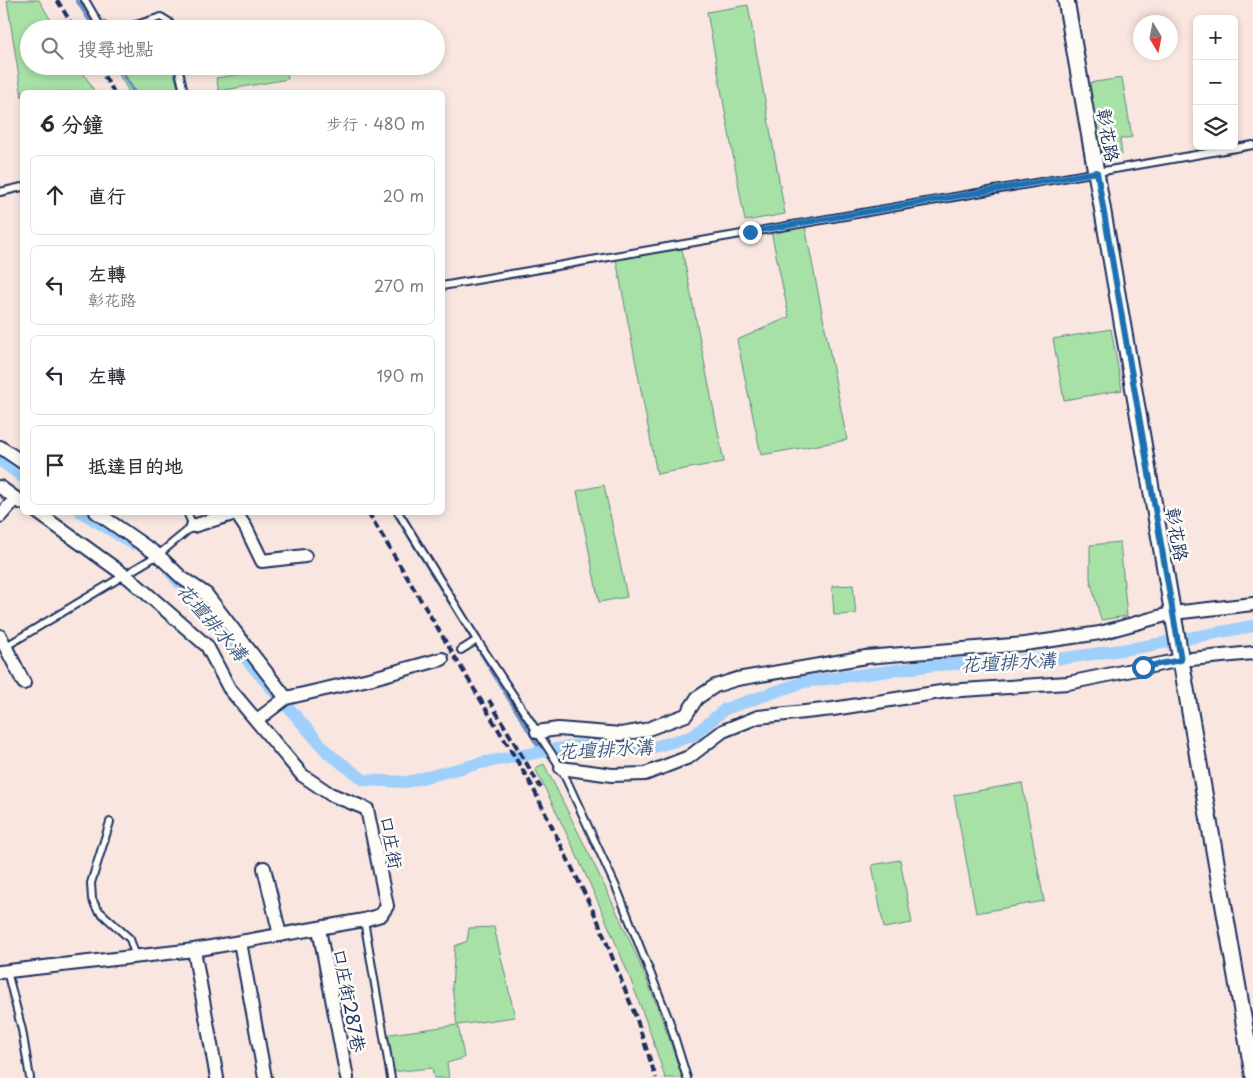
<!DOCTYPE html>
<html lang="zh-TW">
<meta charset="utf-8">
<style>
:root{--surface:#fff;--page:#f2f2f3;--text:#2b2b33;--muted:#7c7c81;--line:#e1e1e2}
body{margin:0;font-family:"Playpen Sans","LXGW WenKai TC",sans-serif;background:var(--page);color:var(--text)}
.controls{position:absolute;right:15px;top:15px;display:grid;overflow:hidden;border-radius:8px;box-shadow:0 2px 8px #0003}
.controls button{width:45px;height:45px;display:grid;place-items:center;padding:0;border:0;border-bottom:1px solid var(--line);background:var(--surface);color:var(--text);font:25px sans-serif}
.compass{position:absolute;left:1133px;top:15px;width:45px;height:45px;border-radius:50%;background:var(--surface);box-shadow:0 2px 8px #0003;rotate:170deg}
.stop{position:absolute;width:15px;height:15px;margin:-11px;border:4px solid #1f6fb2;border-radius:50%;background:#fff}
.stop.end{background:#1f6fb2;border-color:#fff;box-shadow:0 1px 5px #0008}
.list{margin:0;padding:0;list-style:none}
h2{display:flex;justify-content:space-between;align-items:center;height:65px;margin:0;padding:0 20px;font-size:21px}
h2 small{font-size:16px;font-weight:400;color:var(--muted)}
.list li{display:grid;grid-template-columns:32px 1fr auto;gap:15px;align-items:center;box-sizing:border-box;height:80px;margin:0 10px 10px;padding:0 10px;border:1px solid var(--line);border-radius:8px}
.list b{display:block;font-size:19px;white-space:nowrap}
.list p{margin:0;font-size:16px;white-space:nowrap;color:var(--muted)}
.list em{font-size:16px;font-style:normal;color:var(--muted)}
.icon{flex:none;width:28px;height:28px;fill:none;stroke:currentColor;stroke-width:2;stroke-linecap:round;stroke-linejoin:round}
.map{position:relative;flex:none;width:1253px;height:1078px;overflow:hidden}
.search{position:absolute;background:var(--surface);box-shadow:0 2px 8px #0003;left:20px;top:20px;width:425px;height:55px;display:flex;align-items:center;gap:12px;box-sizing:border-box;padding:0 18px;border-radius:28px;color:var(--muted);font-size:19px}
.panel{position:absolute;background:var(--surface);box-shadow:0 2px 8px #0003;left:20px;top:90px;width:425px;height:425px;border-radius:8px}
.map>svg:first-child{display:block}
</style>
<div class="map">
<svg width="1253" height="1078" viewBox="0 0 1253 1078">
<rect width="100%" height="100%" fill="#f9e6e1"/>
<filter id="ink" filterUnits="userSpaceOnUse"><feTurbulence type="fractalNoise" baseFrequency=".02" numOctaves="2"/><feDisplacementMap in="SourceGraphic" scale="10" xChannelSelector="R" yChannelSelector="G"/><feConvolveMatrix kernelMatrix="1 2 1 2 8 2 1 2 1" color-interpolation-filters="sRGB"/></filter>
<g filter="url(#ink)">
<!-- green -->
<path fill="#a7e1a5" stroke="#618882" d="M7,0H39L56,29H29V66H79L95,92H22V97Z
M748,5L785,214L745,221L707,12Z
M147,22L156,23L162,29H120Z
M114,66H172L179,92H129Z
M285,67L288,79L219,91L216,78Z
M1122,78L1132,137L1120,139L1122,155L1099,160L1082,84Z
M805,226L847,440L761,455L737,340L789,317L771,231Z
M682,249L724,462L657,474L616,259Z
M1111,329L1122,390L1064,400L1053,339Z
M604,485L627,597L599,602L577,491Z
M1120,542L1127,616L1101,620L1090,579V545Z
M853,585L856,614L834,615L832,586Z
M544,764C595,866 649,969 682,1078H665C632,970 584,869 535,768Z
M1022,783L1044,901L976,913L954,795Z
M900,860L912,923L884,928L872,865Z
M494,927L515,1017L458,1025L464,1058L447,1063L449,1078H434L432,1068L390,1072L383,1035L457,1025L452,987L455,946L467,941L469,928Z"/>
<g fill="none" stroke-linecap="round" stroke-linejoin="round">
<!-- stream -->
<path stroke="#6a90bc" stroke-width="4" d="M77,0L95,29
M118,66L134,92
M394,512L542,752"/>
<!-- canal -->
<path stroke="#9ed0fb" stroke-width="12" d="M0,460L22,477
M81,512L133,544
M170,572L328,753L364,780L407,782L481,763L573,746L604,745L647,749L693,736L725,709L804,682L936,665L1066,658L1141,647L1253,626"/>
<!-- service casing -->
<g stroke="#1b2f5e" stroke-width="10">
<path id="service" d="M85,0L99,24L109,29
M123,29L161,17L169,22L171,29
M178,66L184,92
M0,192L22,187
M442,286L1253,145
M398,512L477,640L561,768L617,889L669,1020L687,1078
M3,648L158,555L193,526L187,512
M461,650L477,640
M110,822L91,883L92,899L97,909L130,939L136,957
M364,920L391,1078
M7,971L22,1030L30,1078"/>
</g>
<!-- minor casing -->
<g stroke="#1b2f5e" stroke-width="16">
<path id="minor" d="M0,447L22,462
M0,487L22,503
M96,512L158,555L182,578L206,594L286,698
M0,516L16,498
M193,526L236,513L246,528L262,561L305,556
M0,636L24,683
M257,720L286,698L373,678L442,659
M537,732L558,729L621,734L645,730L686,715L697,698L715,686L737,679L866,657L1025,644L1100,633L1173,613L1253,604
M561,768L612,775L645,774L689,757L723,731L758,717L833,709L947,691L1068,683L1181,660L1253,653
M264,868L280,935
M319,929L347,1078
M240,942L265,1078
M194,950L217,1078
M0,972L194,950L364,920L381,915L387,906L367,809L330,794L302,775L229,688L207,646L130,579L37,512"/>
</g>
<!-- tertiary casing -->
<g stroke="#1b2f5e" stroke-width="19">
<path id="tertiary" d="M1066,0L1253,1074"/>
</g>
<!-- service -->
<use href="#service" stroke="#fdfcf7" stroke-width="6"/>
<!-- minor -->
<use href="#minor" stroke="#fdfcf7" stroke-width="12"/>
<!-- tertiary -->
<use href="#tertiary" stroke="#fdfcf7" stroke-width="15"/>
<!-- rail -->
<path stroke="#1b2f5e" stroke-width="4" stroke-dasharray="8 4" stroke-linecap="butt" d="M57,0L75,29
M98,66L114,92
M368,512L531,784L598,921L637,1020L656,1078
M489,700L541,788"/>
</g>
</g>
<g fill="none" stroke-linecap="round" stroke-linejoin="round" filter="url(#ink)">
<!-- route -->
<path stroke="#1f6fb2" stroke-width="6" d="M750,232L1097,172L1181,660L1143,667"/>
</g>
<g text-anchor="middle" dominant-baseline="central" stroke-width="5" stroke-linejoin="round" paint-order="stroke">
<!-- street labels -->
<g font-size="18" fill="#1b2f5e" stroke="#fdfcf7">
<text transform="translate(1109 135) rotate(80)">彰花路</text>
<text transform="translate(1178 534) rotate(80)">彰花路</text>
<text transform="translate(392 842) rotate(79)">口庄街</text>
<text transform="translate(350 1000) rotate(79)">口庄街287巷</text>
</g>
<!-- water labels -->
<g font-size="19" font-style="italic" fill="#3c5785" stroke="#fdfcf7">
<text transform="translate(213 621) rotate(49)">花壇排水溝</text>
<text transform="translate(1008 661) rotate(-3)">花壇排水溝</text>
<text transform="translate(605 748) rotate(-3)">花壇排水溝</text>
</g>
</g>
</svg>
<div class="controls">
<button>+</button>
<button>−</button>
<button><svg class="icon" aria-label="layers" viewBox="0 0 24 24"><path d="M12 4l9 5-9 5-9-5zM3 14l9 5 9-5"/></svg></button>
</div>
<svg class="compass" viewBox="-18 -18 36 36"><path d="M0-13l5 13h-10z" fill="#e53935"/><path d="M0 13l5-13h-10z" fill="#7c7c81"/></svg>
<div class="stop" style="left:1143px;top:667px"></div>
<div class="stop end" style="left:750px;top:232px"></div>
<div class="search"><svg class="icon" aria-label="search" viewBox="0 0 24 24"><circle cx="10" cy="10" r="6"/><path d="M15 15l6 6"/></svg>搜尋地點</div>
<section class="panel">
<h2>6 分鐘<small>步行 · 480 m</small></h2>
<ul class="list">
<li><svg class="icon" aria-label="ahead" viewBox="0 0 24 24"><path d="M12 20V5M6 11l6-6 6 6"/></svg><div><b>直行</b></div><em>20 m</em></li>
<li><svg class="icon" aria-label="left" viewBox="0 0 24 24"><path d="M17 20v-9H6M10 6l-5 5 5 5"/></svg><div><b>左轉</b><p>彰花路</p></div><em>270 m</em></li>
<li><svg class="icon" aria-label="left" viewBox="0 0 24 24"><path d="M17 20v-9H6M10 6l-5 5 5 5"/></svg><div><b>左轉</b></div><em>190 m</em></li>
<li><svg class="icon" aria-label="arrive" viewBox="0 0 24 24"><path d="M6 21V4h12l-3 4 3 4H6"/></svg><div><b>抵達目的地</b></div></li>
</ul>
</section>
</div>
